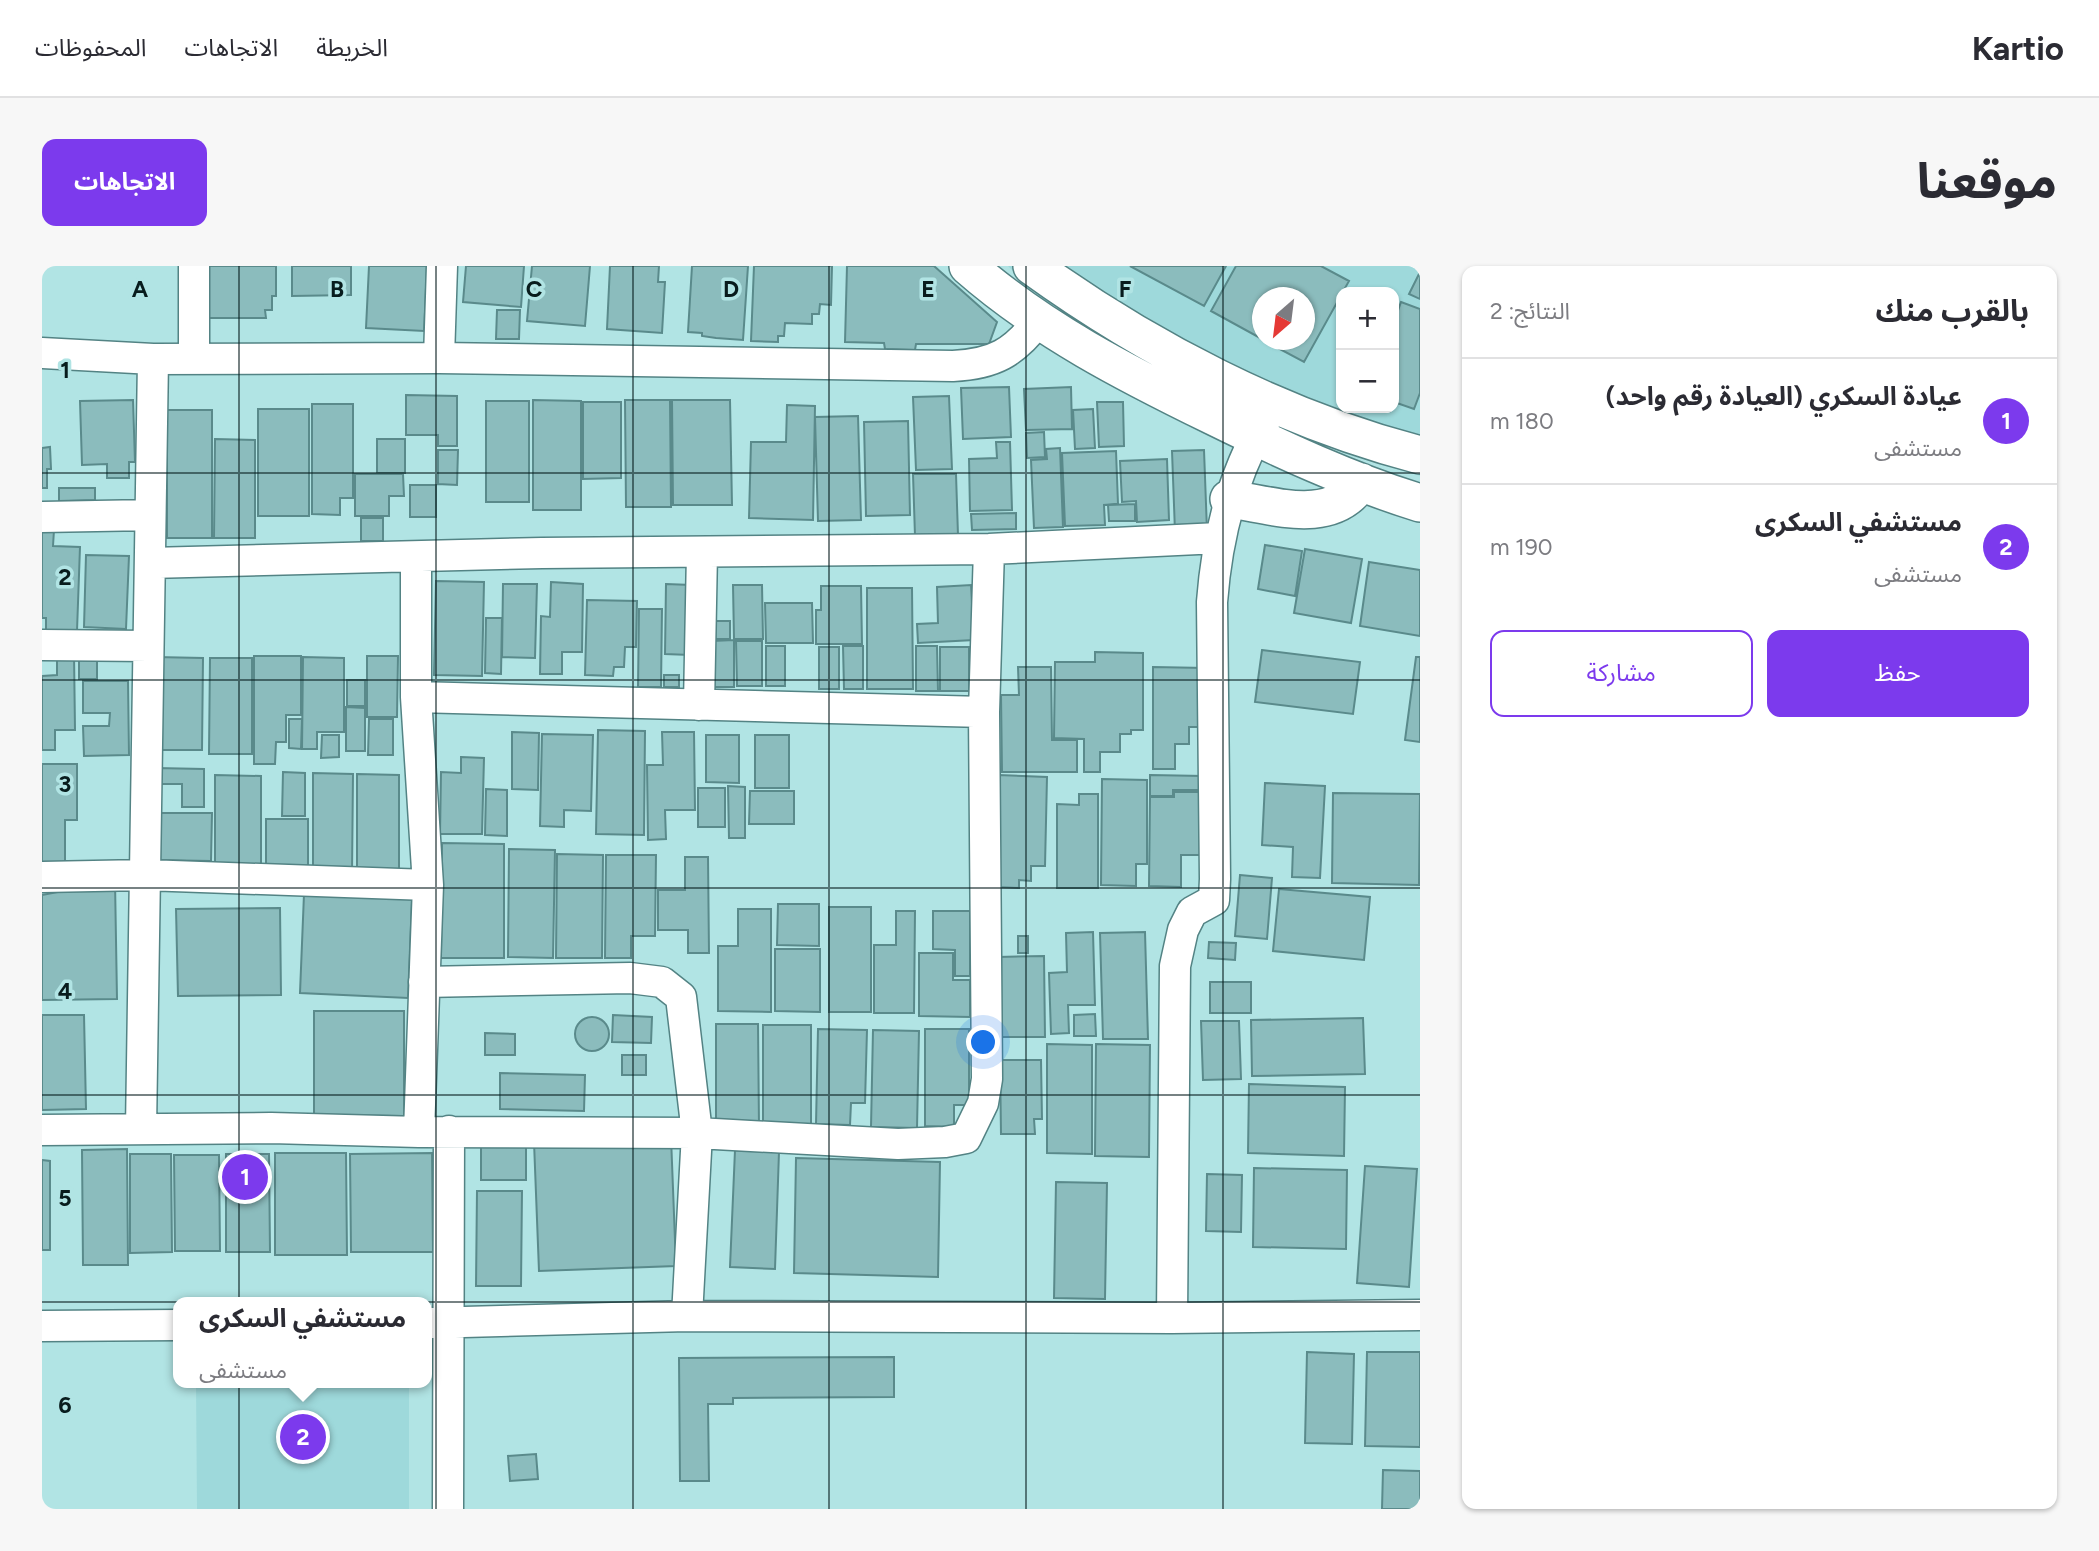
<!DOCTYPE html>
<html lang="ar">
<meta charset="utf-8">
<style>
:root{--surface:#fff;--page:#f7f7f7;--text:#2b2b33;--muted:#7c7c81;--line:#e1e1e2;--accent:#7c3aed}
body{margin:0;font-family:Figtree,"Noto Sans Arabic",sans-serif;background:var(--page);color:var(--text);direction:rtl}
.controls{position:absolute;right:21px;top:21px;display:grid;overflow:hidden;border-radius:14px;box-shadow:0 2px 5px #0004}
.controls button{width:63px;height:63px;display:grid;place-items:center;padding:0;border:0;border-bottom:2px solid var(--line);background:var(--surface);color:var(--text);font:35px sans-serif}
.compass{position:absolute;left:1210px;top:21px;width:63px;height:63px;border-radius:50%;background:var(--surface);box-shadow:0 2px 5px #0004;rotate:208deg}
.you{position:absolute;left:942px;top:777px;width:24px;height:24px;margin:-18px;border:5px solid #fff;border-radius:50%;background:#1a73e8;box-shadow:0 0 0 10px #1a73e833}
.badge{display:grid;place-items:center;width:46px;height:46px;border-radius:50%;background:var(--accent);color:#fff;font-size:23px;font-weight:700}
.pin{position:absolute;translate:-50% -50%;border:4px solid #fff;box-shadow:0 2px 7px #0006}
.popup{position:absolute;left:131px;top:1031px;width:259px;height:91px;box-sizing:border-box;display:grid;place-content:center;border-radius:14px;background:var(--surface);filter:drop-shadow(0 2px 5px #0005);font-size:23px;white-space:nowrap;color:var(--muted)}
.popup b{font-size:26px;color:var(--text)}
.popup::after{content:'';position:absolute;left:50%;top:100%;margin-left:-14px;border:14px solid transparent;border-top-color:var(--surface)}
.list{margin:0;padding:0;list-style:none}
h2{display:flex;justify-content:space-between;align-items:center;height:91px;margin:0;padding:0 28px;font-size:30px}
h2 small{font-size:23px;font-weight:400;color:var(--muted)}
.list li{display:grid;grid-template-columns:46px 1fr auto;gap:21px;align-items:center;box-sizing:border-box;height:126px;padding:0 28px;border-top:2px solid var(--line)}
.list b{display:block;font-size:26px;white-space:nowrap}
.list p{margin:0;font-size:23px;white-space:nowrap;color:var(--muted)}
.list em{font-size:23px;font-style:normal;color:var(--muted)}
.actions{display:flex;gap:14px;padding:21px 28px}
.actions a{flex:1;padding:16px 0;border:2px solid var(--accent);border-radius:14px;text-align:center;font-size:24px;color:var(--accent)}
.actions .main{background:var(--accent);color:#fff}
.map{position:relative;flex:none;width:1378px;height:1243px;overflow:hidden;direction:ltr;border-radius:14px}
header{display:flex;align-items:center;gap:42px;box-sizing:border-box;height:98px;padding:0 35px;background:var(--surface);border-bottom:2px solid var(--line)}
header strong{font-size:33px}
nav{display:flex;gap:38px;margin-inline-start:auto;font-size:24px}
.intro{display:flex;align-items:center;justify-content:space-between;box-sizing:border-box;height:168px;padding:0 42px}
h1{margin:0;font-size:49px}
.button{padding:18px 32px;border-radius:14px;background:var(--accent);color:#fff;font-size:24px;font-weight:700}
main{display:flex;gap:42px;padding:0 42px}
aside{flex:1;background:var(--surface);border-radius:14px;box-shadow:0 2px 5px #0004}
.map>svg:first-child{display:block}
</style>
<header>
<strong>Kartio</strong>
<nav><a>الخريطة</a><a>الاتجاهات</a><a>المحفوظات</a></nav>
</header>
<div class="intro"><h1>موقعنا</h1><a class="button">الاتجاهات</a></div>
<main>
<aside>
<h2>بالقرب منك<small>النتائج: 2</small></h2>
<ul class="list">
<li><span class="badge">1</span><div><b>عيادة السكري (العيادة رقم واحد)</b><p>مستشفى</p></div><em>180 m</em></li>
<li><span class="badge">2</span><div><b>مستشفي السكرى</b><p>مستشفى</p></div><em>190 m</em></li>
</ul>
<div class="actions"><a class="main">حفظ</a><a>مشاركة</a></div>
</aside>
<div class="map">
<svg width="1378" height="1243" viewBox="0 0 1378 1243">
<rect width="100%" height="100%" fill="#b1e4e4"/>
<!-- built -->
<path fill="#9ed9db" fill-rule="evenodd" d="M966,0H1378V210L1221,156L1000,33ZM1299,26H1352V142H1299ZM1220,32H1262V74H1220Z
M154,1117H367V1243H155Z"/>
<!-- building -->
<path fill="#8bbcbd" stroke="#5a8a8b" stroke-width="2" d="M165,0H234V30H230V44H223L224,52H166Z
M250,0H309V29L250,30Z
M327,0H385L382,65L324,62Z
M424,0H482L479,41L421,36Z
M490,0H548L543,60L485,55Z
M568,0H617L616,16H623L620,67L565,63Z
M650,0H706L701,74L674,72L660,70V67L646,66Z
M712,0H790L789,39L778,38L777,48H770V58L743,57L742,70H736V76L709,75Z
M805,0H892L955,56L947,78H874L873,84L843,83L842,77L803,76Z
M1088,0H1184L1162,40Z
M1194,0H1279L1307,15L1262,96L1221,74H1262V32H1220V73L1169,45Z
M1378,6V33L1367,28Z
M1359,36L1378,43V127L1372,143L1352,136V56Z
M455,44H478L477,73H454Z
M967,121L969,171L921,173L919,122Z
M1029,121L1030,163L984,164L982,123Z
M364,129L415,130V180H396V169H364Z
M907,130L910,203L874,204L871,131Z
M91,134L93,196H87V212H65V198L40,199L38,135Z
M491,134L539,135V244H491Z
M583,134H628L629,241H584Z
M630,134H688L690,239H631Z
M444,135H487V236H444Z
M541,136H579V212L541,213Z
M1055,136H1081L1082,180L1057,181Z
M270,138H311V232H298V249L270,248Z
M745,139L773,140L771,254L707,252L709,176H744Z
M216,143H267V250H216Z
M1051,143L1053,182L1033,183L1031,144Z
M125,144H170V272H125Z
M816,150L819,254L776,255L773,151Z
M866,155L868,249L824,250L822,156Z
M1002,166L1003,191L985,192L984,167Z
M173,173L213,174V272H172Z
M335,173H363V207H335Z
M954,176H968L970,244L928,245L927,193L955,192Z
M8,181L9,203H5V222H0V182Z
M1018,182L1021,261L992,262L989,194L1005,193L1004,183Z
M396,184H416L415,219L396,218Z
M1162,184L1165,265L1133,266L1130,185Z
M1074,185L1076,238L1062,239L1063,259L1023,260L1020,187Z
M1125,193L1127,254L1095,256L1094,235L1080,236L1078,195Z
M313,208H361L362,230H347V250H313Z
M871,208H914L916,269L873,270Z
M368,219H394V251H368Z
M17,222H53V234L17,235Z
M1093,238V255H1067L1066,239Z
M974,247V263L930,264L929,248Z
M319,252H341V275H319Z
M0,264H12L11,280L38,281L35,365L4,364V352H0Z
M1223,279L1260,285L1253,330L1216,323Z
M1263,283L1320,293L1309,357L1252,347Z
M44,289L87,290L84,363L42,361Z
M1327,296L1378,304V370L1318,360Z
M394,315L442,316L440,410L392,409Z
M509,316L541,318L540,386H520V408H498L499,350L508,351Z
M461,318H495L493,392L460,391Z
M624,318L649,319L648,389L623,388Z
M691,319H720L721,373H692Z
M929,319L932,374L876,377L875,358L896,357L895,321Z
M779,320H819L820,378H774V344H779Z
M825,322H870L871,423H825Z
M545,334L595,335L594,381H583L582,401H572L571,410L543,409Z
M723,337H770L771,377H724Z
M597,343H620L619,421H596Z
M444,352H460L459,408L443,407Z
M671,355H688V373H671Z
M692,374V421H670V375Z
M694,375H720V420H695Z
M724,380H743V420H724Z
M801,380H821V423H802Z
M874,380H895L896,425H874Z
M777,381H797V423H777Z
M898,381H927V425H898Z
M1220,384L1318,396L1311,448L1213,436Z
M1053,386L1101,387V464H1089V468H1078V486H1058V506H1042V473L1012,472L1013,396H1053Z
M32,387L33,464H13V484H0V410L15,409V388Z
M212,390H259V449H244V476H234L233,498H212Z
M325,390H356L355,451H325Z
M113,391L161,392L160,484H113Z
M261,391L302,392V466H275V483H260Z
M1374,391H1378V476L1363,474Z
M37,392H55V413H37Z
M168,392H210V488H167Z
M976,401H1009L1010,474H1035V506H960L959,429H977Z
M1111,401L1164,402L1163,461H1147V478H1133V503H1111Z
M622,409H637V421H622Z
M305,414H323V440H305Z
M41,415H86L87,489L42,490L41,460H67L68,447H41Z
M304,441L323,442V485H304Z
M247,453H260L259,483L247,482Z
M327,453H351V489H326Z
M556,464L603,465L602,569L554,568Z
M470,466L497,467L496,524L470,523Z
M620,466H652L653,544H623L624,573L606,574L605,499H621Z
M500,468L551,469L549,545L522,544V561L498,560Z
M280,469H297V491L279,492Z
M664,469H697V517L664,516Z
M713,469H747V522H713Z
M419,491L442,492L440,568H398L399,506L419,507Z
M0,498H35V554H23V598H0Z
M114,502L162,503V541H140V518H114Z
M241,506L263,507V550H240Z
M271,507L311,508L310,608H271Z
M315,508L357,509V609H315Z
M173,509L219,510V607H173Z
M956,509L1005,511L1003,600H989V615L977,614V622L953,621Z
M1108,509L1161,510L1160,524H1131V530H1108Z
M1060,513L1105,514V598H1094V620L1059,619Z
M1223,517L1283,520L1278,612L1250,611L1251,581L1220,579Z
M686,520L703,521V572H687Z
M656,522H683V561H656Z
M444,523L465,524V570L443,569Z
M708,525H752V558H707Z
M1132,526H1159V589H1139V621L1107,620L1108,531H1132Z
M1291,527L1378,528L1377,619L1290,617Z
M1037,528H1056V622H1015V538L1037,539Z
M112,547H170L169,595L113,594Z
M224,553H266V604H224Z
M400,577L462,578V692H399Z
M467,583L513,584L511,692L466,691Z
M515,588L561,589L560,692H514Z
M564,589H614L613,670H589V692H563Z
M643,591H666L667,687H646V664H616V624H643Z
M1198,609L1230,612L1225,673L1193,670Z
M73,615L75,733L0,734V629Z
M1237,623L1328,631L1322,694L1231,685Z
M262,628L370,633L366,732L258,727Z
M736,638H777V680L735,679Z
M787,641H829V746H787Z
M238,642L239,729L136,730L134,643Z
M696,643H729V746L676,745V680H696Z
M854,645H873L872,747H832V679H854Z
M891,645H928V710H913V684L891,683Z
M1051,666L1053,739H1026L1027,767L1009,768L1007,707L1025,706L1024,667Z
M1103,666L1106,773H1061L1058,667Z
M976,670H986V687H976Z
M1167,676L1194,677L1193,694L1166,692Z
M733,683H778V746L733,745Z
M877,687H911V714H928V751L877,750Z
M1002,690L1003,771H958L956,691Z
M1168,716H1209V747H1168Z
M272,745H362V850L272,849Z
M1053,748L1054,770H1032V749Z
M0,749H42L44,843L0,844Z
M571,749L610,751L609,777L570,776Z
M533 768a17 17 0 1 1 34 0a17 17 0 1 1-34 0Z
M1321,752L1323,808L1210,810L1209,754Z
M1159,755H1197L1199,813L1161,814Z
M674,758H716L717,861H674Z
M721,759H769V860H721Z
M776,763L825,764L823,837H809L808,859L774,858Z
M883,763H927V839H912V861L883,860Z
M831,764L877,765L875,862L829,861Z
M443,767L473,768V789H443Z
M1005,778L1050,779V888L1005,887Z
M1054,778L1108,779L1107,891L1053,890Z
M580,789H604V809H580Z
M958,794H999L1000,853H992L993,868H959Z
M458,807L543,809L542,845L458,843Z
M1207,818L1303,821L1302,890L1206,887Z
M629,871L634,1000L497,1005L492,876Z
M439,872H484V914H439Z
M85,883L86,999H41L40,884Z
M693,884L737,886L733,1003L688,1001Z
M233,887H304L305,989H233Z
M390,887L391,986H309L308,888Z
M88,888H129L130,986L88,987Z
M184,888H227L228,986H184Z
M132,889H177L178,985H133Z
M754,892L898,896L896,1011L752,1007Z
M0,894L8,895V984H0Z
M1323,900L1375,903L1367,1021L1315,1017Z
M1212,902L1305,904L1304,983L1211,981Z
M1165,908L1200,909L1199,966L1164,965Z
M1014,916L1065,917L1063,1033L1012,1032Z
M435,925H480L479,1020H434Z
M1265,1086L1312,1088L1310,1178L1263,1177Z
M1325,1086H1378V1181L1323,1180Z
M852,1091V1131L691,1132V1138H666L667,1215H638L637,1092Z
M494,1188L496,1213L468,1215L466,1190Z
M1341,1204L1378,1205V1243H1340Z"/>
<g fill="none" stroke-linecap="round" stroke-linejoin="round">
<!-- minor casing -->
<g stroke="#538384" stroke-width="33">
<path id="minor" d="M152,0V92
M0,87L111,93L397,92L911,100C952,98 972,87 997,54
M397,92L400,0
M0,251L108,249
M374,291V431L386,619L377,866
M108,297L500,287L947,283L1177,272
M0,379L106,380
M374,431L942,446
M657,439L660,286
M0,611L103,609L386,619
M382,716L588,712L620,716L639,731L655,867L645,1050
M99,863L111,93
M0,864L229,862L377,866L655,867L856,878L903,876L924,872L941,837L945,813L942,446L947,283
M1130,1052L1133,700L1141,664L1150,646L1172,634L1173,613L1170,336C1175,270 1190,208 1225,151
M385,1057L645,1050L1130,1052L1378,1049
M0,1060L137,1059
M406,1243L407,865"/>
</g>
<!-- tertiary casing -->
<g stroke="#538384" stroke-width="40">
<path id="tertiary" d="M926,0C999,64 1085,108 1171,150C1238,183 1307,215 1378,237
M990,0C1105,83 1240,153 1378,189
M1187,233C1232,239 1289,261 1319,216"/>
</g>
<!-- minor -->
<use href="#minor" stroke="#fff" stroke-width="30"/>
<!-- tertiary -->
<use href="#tertiary" stroke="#fff" stroke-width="37"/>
</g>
<!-- grid -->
<path fill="none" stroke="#081c1d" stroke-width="2" stroke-opacity="0.55" d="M197,0V1243M394,0V1243M591,0V1243M787,0V1243M984,0V1243M1181,0V1243M0,207H1378M0,414H1378M0,622H1378M0,829H1378M0,1036H1378"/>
<g font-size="23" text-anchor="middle" font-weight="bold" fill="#081c1d" stroke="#b1e4e4" stroke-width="7" stroke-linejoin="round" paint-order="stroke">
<text x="98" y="31">A</text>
<text x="295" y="31">B</text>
<text x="492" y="31">C</text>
<text x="689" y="31">D</text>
<text x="886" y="31">E</text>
<text x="1083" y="31">F</text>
<text x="23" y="112">1</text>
<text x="23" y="319">2</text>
<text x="23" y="526">3</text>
<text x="23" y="733">4</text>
<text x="23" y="940">5</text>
<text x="23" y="1147">6</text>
</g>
</svg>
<div class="controls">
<button>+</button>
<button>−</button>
</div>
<svg class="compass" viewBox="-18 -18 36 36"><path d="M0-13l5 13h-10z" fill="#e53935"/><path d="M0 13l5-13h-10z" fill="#7c7c81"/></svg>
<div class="you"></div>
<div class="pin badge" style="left:203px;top:911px">1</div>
<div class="pin badge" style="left:261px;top:1171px">2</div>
<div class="popup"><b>مستشفي السكرى</b>مستشفى</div>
</div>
</main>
